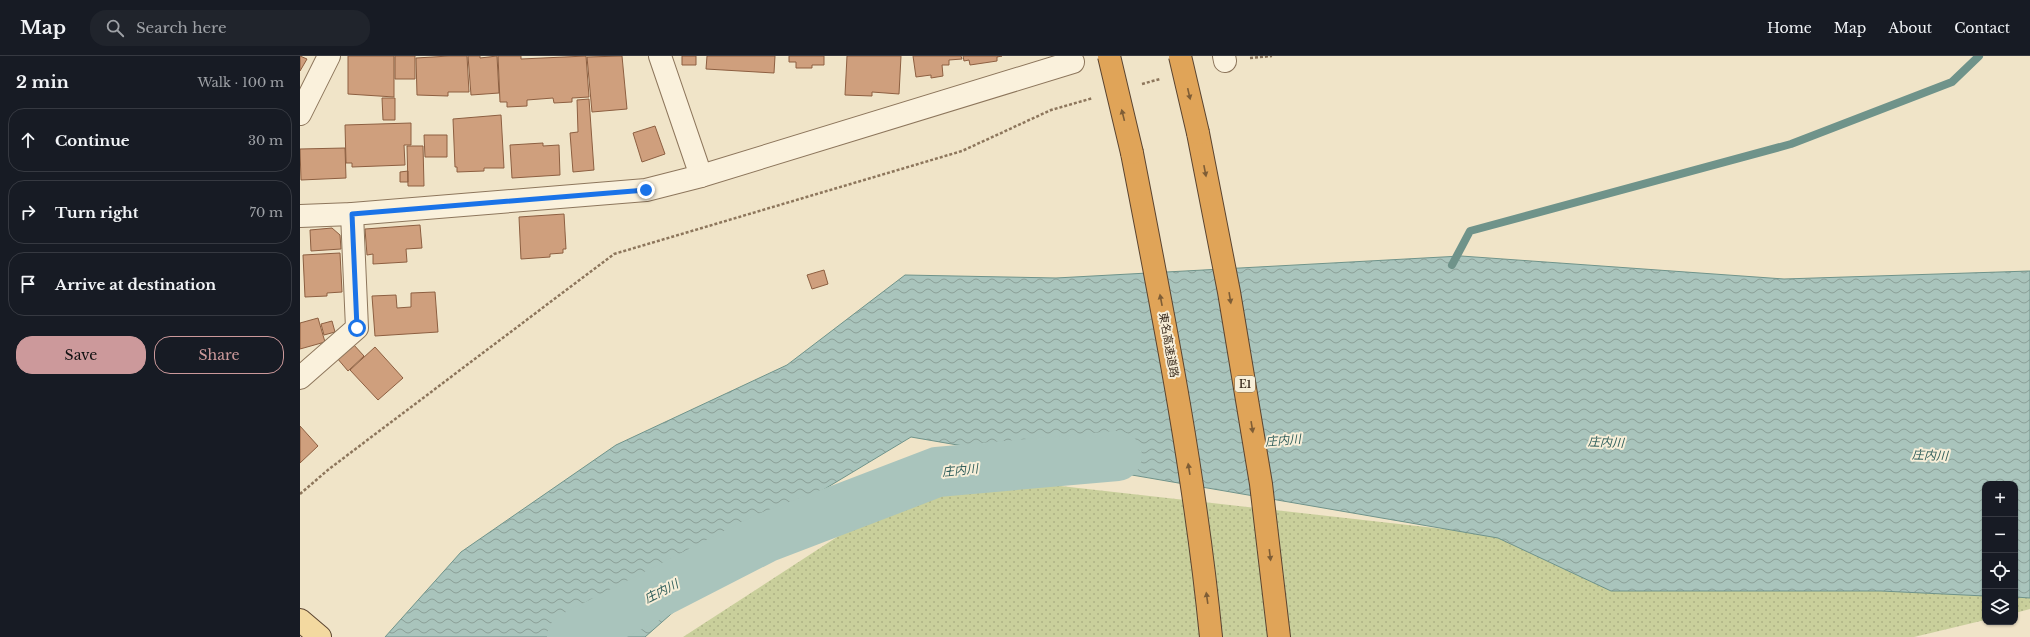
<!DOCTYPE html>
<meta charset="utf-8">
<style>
:root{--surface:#171b24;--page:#20242c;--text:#f1f3f6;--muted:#9ea1a6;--line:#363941;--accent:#cc999b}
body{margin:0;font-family:"Libre Baskerville","Noto Sans JP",serif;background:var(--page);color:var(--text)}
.controls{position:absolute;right:12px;bottom:12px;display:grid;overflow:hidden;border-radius:8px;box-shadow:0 1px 3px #0004}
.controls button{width:36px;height:36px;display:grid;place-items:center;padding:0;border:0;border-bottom:1px solid var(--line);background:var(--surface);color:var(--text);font:20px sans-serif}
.stop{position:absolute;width:12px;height:12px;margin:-9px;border:3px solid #1a73e8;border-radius:50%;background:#fff}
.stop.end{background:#1a73e8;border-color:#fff;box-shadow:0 1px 4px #0008}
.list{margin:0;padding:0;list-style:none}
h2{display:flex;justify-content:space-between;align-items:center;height:52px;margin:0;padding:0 16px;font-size:17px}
h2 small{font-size:13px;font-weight:400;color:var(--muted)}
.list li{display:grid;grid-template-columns:26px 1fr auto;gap:12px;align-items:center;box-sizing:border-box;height:64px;margin:0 8px 8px;padding:0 8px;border:1px solid var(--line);border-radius:16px}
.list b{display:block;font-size:15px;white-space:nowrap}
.list em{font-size:13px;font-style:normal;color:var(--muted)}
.actions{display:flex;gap:8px;padding:12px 16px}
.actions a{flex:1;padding:9px 0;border:1px solid var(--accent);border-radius:16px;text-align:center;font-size:14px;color:var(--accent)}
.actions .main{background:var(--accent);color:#111}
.icon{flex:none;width:22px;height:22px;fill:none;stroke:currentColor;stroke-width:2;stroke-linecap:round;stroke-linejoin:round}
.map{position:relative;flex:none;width:1730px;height:581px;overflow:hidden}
header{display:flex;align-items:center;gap:24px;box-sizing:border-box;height:56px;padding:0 20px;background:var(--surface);border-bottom:1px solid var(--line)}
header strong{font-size:19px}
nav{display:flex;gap:22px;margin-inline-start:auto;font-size:14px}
.search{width:280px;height:36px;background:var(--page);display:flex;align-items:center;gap:10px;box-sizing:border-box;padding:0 14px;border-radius:16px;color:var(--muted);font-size:15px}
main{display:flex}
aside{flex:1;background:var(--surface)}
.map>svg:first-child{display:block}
</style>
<header>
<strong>Map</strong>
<div class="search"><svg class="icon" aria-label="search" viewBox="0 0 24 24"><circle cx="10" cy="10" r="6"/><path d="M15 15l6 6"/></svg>Search here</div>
<nav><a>Home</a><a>Map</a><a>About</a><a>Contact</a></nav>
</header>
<main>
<aside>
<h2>2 min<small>Walk · 100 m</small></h2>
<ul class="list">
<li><svg class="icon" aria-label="ahead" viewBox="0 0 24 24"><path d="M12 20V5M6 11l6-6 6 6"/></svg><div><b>Continue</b></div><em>30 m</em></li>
<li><svg class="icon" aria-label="right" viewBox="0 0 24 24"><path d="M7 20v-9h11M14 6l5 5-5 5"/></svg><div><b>Turn right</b></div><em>70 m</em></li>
<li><svg class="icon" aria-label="arrive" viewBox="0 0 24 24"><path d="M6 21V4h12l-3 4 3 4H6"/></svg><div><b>Arrive at destination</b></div></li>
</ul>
<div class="actions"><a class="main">Save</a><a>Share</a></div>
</aside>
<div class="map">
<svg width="1730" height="581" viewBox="0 0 1730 581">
<defs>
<pattern id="grass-dots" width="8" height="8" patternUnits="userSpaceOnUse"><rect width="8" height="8" fill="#c9cf9b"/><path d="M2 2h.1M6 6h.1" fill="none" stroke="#aeb285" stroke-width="1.8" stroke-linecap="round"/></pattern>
<pattern id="water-waves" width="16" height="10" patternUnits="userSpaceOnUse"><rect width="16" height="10" fill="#a9c4bc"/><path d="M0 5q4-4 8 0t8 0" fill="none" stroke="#8ba098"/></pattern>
</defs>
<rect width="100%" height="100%" fill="#f0e4c8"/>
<!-- grass -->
<path fill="url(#grass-dots)" d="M637,416L1685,534V564L1614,581H383Z
M1715,538L1730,539V553L1715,557Z"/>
<!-- water -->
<path fill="url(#water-waves)" stroke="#6f938a" d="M1161,200L1484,223L1730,215V542L1715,541V428H1685V540L1581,535H1311L1198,482L611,381L488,455L345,581H85L161,496L316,389L487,309L605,219L756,222Z"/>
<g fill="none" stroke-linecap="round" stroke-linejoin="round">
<!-- stream -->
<path stroke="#6f938a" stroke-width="8" d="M1152,209L1170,175L1491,88L1652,26L1679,0"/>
<!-- river -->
<path stroke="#a9c4bc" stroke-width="50" d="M272,581L465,482L637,416L817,400"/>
</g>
<!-- building -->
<path fill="#cf9f7d" stroke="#8d5f41" d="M0,0L7,3L0,15Z
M48,0H94V41L48,38Z
M95,0H115V23H95Z
M149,0H167L169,36H148V40L117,39L116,2Z
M168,0H180V2L197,0L199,37L171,39Z
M198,0H221V3L286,0L289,41L272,42V46L254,47L253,42L227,44V50L207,51V46H200Z
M322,0L327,53L292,56L287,1Z
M382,0H396V9H382Z
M407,0H475L474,17L406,13Z
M489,0H524V9H512V12H496V6H489Z
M547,0H601L599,38L572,36V40L545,39Z
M613,0H661L662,3L649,4V9H642L643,20L631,22V19L616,21Z
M663,0H702L697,1V5L670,9L669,4L664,5Z
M82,42H95V64H83Z
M289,43L294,114L273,116L270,77L278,76L277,44Z
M201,59L204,112H184V115L157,116V111H155L153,63Z
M111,67V89H104L105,109L52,111V107H46L45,69Z
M355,70L365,98L342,106L333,77Z
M124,79H147V101H125Z
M243,87V90L259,89L260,119L212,122L210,89Z
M107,90H123L124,130H108Z
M45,92L46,122L1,124L0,93Z
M108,115V126H100V116Z
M264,158L266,193H263V197L250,198V201L221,203L219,161Z
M120,169L122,192L106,193L107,206L73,208V198L67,199L65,173Z
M32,172L40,179L41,193L11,195L10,174Z
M40,197L42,236L27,237V240L5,241L3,199Z
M524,214L528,228L512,233L507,219Z
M135,236L138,276L75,280L72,240L96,239L97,252L111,251V237Z
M18,262L25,286L0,293V267Z
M32,265L35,276L24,279L21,268Z
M53,288L64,300L48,315L37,302Z
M75,291L103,322L78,344L50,314Z
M0,370L18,390L0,407Z"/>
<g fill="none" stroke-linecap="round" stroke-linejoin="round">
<!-- minor casing -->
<g stroke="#8d765c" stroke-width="24">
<path id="minor" d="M360,0L401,120
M924,0L925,5
M0,58L29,0
M0,322L57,272L52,158"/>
</g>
<!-- tertiary casing -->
<g stroke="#8d765c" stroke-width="24">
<path id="tertiary" d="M0,160L52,158L346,134L401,120L773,6"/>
</g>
<!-- primary casing -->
<g stroke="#5b4430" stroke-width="24">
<path id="primary" d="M0,564L20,581"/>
</g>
<!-- motorway casing -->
<g stroke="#5b4430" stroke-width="24">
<path id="motorway" d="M898,77L929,236L961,428L979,581
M832,97C863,257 895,418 911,581"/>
</g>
<!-- path -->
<path stroke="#8d765c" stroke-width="2.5" stroke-dasharray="3 2" stroke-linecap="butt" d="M950,2L972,0
M842,28L860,23
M0,438L29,413L314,198L662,95L751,54L793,42"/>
<!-- minor -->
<use href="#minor" stroke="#faf1dc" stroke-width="22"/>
<!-- tertiary -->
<use href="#tertiary" stroke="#faf1dc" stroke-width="22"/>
<!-- primary -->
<use href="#primary" stroke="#f3d9a0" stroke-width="22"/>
<!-- motorway -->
<use href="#motorway" stroke="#e0a458" stroke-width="22"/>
<!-- motorway-bridge casing -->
<g stroke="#5b4430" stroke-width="24" stroke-linecap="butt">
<path id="motorway-bridge" d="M809,0L832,97
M880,0L898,77"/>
</g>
<!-- motorway-bridge -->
<use href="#motorway-bridge" stroke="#e0a458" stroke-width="22"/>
</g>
<!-- one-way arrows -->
<defs><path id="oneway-solid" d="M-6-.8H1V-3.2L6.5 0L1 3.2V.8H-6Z"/></defs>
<g fill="#7e5d36">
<use href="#oneway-solid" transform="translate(889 38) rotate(77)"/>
<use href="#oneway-solid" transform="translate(823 59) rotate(-104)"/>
<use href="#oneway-solid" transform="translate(905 115) rotate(79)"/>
<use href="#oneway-solid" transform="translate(930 242) rotate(81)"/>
<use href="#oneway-solid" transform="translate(861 244) rotate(-101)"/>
<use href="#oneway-solid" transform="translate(952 371) rotate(81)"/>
<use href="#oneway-solid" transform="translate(889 413) rotate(-99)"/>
<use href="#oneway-solid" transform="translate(970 499) rotate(83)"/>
<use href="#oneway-solid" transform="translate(907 542) rotate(-98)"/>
</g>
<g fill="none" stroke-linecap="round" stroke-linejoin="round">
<!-- route -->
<path stroke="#1a73e8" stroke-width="5" d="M57,272L52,158L346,134"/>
</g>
<g text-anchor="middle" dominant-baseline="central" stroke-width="4" stroke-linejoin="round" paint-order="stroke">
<!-- shield labels -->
<rect fill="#f7eed8" stroke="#756857" stroke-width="1" x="935" y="320" width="20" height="16" rx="3"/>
<g font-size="10" font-weight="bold" fill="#3d2e20">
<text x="945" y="328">E1</text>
</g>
<!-- street labels -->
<g font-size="11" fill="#3d2e20" stroke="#f7eed8">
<text transform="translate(869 289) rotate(80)">東名高速道路</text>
</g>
<!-- water labels -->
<g font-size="12" font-style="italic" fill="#2f5d5a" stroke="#f7eed8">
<text transform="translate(983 384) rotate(-5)">庄内川</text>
<text transform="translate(1306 386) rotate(2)">庄内川</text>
<text transform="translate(1630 399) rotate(2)">庄内川</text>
<text transform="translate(660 414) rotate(-6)">庄内川</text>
<text transform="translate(361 535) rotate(-27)">庄内川</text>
</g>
</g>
</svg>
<div class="controls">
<button>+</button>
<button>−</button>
<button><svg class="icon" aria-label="locate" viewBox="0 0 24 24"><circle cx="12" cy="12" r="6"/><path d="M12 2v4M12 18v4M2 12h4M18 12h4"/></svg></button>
<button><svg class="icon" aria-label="layers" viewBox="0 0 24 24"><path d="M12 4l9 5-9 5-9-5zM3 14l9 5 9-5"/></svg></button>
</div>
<div class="stop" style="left:57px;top:272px"></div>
<div class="stop end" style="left:346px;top:134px"></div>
</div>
</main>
